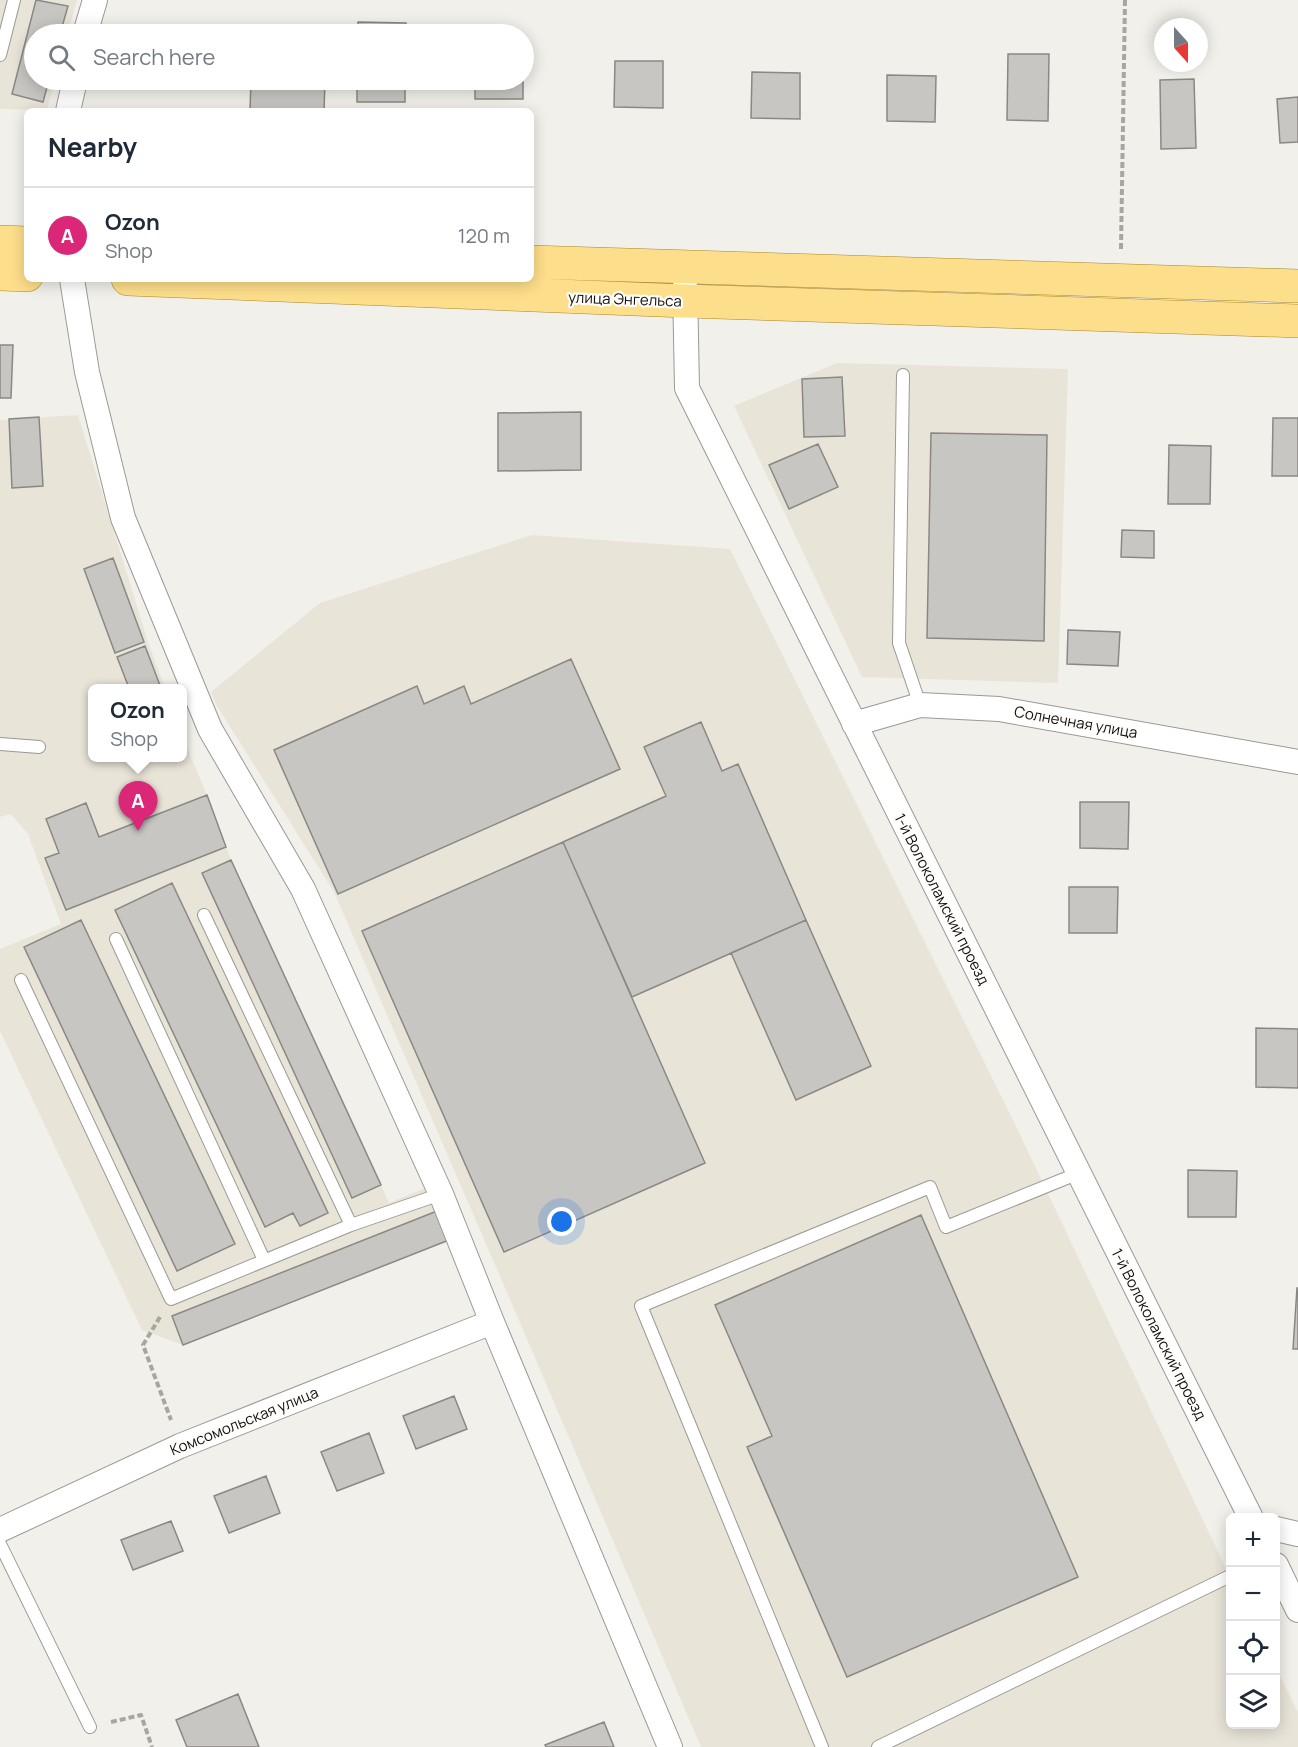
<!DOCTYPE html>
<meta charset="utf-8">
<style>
:root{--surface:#fff;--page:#f2f2f3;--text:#1f2937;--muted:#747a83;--line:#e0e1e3;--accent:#db2777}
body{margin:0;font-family:Manrope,sans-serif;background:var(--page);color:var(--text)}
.controls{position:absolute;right:18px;bottom:18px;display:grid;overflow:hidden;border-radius:9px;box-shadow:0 3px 15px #0003}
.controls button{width:54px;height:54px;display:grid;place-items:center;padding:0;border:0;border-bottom:2px solid var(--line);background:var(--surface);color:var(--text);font:30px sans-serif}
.compass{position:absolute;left:1154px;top:18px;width:54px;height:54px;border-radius:50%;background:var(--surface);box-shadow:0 3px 15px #0003;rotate:159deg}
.you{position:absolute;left:562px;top:1222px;width:21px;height:21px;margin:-15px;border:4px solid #fff;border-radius:50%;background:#1a73e8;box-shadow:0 0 0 9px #1a73e833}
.badge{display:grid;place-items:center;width:39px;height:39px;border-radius:50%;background:var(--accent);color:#fff;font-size:20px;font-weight:700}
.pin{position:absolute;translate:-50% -50px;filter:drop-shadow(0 2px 3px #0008)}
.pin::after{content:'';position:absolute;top:32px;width:21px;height:18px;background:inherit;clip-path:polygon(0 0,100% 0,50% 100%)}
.popup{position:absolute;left:88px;top:684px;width:99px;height:78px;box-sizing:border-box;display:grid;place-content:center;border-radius:9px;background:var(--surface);filter:drop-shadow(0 2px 4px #0005);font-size:20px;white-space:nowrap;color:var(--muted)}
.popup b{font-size:22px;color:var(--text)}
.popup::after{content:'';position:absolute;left:50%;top:100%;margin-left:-12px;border:12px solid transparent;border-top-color:var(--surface)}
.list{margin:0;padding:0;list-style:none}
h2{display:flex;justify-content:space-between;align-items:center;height:78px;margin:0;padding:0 24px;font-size:26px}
h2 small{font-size:20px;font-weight:400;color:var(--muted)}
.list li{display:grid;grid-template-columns:39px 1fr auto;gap:18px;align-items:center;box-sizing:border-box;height:96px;padding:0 24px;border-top:2px solid var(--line)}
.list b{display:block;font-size:22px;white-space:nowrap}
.list p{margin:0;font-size:20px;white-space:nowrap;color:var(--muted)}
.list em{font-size:20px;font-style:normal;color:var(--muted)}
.icon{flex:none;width:33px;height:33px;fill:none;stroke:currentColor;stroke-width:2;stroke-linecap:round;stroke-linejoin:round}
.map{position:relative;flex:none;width:1298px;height:1747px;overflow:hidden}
.search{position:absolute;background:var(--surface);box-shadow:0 3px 15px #0003;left:24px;top:24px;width:510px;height:66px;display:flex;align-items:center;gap:15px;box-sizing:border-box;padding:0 21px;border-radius:33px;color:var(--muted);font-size:22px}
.panel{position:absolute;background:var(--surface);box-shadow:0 3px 15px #0003;left:24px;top:108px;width:510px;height:174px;border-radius:9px}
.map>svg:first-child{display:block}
</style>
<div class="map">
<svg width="1298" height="1747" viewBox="0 0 1298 1747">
<rect width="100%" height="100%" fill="#f1f0eb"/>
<!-- built -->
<path fill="#e9e4d8" d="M0,0H77L67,34H34V80H55L47,110L0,109Z
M837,363L1068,369L1058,683L862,677L734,406Z
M78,415L149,645L165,688H93V758H183V738L207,795L231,860L389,1203L425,1188L449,1240L183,1345L142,1330L0,1031V949L61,924L28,834L11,814L0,817V420Z
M532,535L730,549L1014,1122L1230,1577V1724H1276V1668L1298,1712V1747H701L521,1325L334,892L217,706L211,692L320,603Z"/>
<!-- building -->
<path fill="#c8c6c2" stroke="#8a8885" stroke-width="1.5" d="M36,0L68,6L60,34H34V80H49L43,102L12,94Z
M358,22L406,23V34H358Z
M253,26L326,28V34H252Z
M1008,54H1049L1048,121L1007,120Z
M615,61H663V108L614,107Z
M752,72L800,73V119L751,118Z
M887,75L936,76L935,122L887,121Z
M1194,79L1196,148L1161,149L1160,80Z
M251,80H325L324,111H250Z
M357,80H405V102H357Z
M475,80H523V99H475Z
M1298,97V142L1280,143L1277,99Z
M0,345H13L11,398H0Z
M842,377L845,436L804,437L802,379Z
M581,412V470L498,471V413Z
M39,417L43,486L12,488L9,419Z
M1273,418H1298V476H1272Z
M931,433L1047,435L1044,641L927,638Z
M818,444L838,487L789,509L769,465Z
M1169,445L1211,446L1210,504H1168Z
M1122,530L1154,531V558L1121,557Z
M113,558L144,642L115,653L84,569Z
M1068,630L1120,632L1118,666L1067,664Z
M145,646L161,688H129L117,657Z
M571,659L620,769L338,894L274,750L417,686L424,704L464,686L471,704Z
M701,722L722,771L738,764L806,920L632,997L563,842L666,796L644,747Z
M207,795L226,847L66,910L45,858L59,853L46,819L86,803L99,837Z
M1080,802H1129L1128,849L1080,848Z
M563,842L705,1163L504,1252L362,931Z
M231,860L381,1185L352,1198L202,873Z
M172,883L328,1213L300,1226L293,1213L265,1227L115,910Z
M1069,887H1118L1117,933H1069Z
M81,920L235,1244L177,1271L24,947Z
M806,920L871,1066L796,1100L731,953Z
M1256,1028L1298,1029V1088L1256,1087Z
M1188,1170L1237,1171L1236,1217H1188Z
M437,1211L449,1240L183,1345L172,1316Z
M921,1215L1078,1577L847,1677L747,1447L772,1436L715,1305Z
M1297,1288H1298V1349H1293Z
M454,1396L467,1429L416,1449L403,1416Z
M369,1433L384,1473L337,1491L321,1452Z
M266,1476L280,1513L229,1533L214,1496Z
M171,1521L183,1551L133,1570L121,1540Z
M238,1694L259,1747H187L176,1720Z
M604,1722L614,1747H546L545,1745Z"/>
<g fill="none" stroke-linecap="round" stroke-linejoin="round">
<!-- service casing -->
<g stroke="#9b9995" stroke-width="14">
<path id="service" d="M0,55L14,0
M903,375L899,643L920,705
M0,744L39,747
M204,915L351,1225
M116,939L264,1260
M21,980L171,1299L351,1225L441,1194
M0,1544L90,1727
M822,1747L641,1306L930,1187L946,1227L1079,1173
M878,1747L1230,1576"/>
</g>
<!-- minor casing -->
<g stroke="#9b9995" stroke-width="26">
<path id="minor" d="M85,34L95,0
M68,111L75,80
M72,279L87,372L123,518L210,729L303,889L441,1194L492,1322L670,1747
M685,286L687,388L1251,1518
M854,724L920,705L999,709L1298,762
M1276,1529L1298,1534
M0,1530L180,1446L492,1322
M1276,1565L1298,1610"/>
</g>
<!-- primary casing -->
<g stroke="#a9872c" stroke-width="34">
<path id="primary" d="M0,242L27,243
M531,262L1298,286
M0,274L27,275
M128,279L685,301L1298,321"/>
</g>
<!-- path -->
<path stroke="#a7a6a2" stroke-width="4" stroke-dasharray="6 3" stroke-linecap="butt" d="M1121,249L1125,0
M160,1317L143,1345L171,1420
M111,1722L141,1715L152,1747"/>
<!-- service -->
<use href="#service" stroke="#fff" stroke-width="12"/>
<!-- minor -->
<use href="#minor" stroke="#fff" stroke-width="24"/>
<!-- primary -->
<use href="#primary" stroke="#fdde8a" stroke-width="33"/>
</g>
<g text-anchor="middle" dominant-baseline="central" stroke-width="4.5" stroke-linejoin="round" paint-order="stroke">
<!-- street labels -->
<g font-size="15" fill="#100f0e" stroke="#fffdf9">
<text transform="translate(625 299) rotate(2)">улица Энгельса</text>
<text transform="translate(1076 722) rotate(10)">Солнечная улица</text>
<text transform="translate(942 899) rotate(63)">1-й Волоколамский проезд</text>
<text transform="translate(1159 1334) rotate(63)">1-й Волоколамский проезд</text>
<text transform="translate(244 1421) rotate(-22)">Комсомольская улица</text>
</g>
</g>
</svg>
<div class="controls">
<button>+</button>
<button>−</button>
<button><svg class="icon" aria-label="locate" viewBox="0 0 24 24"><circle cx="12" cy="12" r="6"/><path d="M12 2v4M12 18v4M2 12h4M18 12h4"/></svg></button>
<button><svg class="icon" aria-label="layers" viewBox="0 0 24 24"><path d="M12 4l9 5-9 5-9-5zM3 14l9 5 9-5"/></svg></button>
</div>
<svg class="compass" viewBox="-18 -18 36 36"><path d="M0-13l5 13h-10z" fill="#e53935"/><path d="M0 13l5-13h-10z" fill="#747a83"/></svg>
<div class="you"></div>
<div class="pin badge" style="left:138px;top:831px">A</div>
<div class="popup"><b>Ozon</b>Shop</div>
<div class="search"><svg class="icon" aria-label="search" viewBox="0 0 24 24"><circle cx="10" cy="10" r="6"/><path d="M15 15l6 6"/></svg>Search here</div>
<section class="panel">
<h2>Nearby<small></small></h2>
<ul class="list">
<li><span class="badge">A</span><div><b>Ozon</b><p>Shop</p></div><em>120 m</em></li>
</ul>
</section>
</div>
